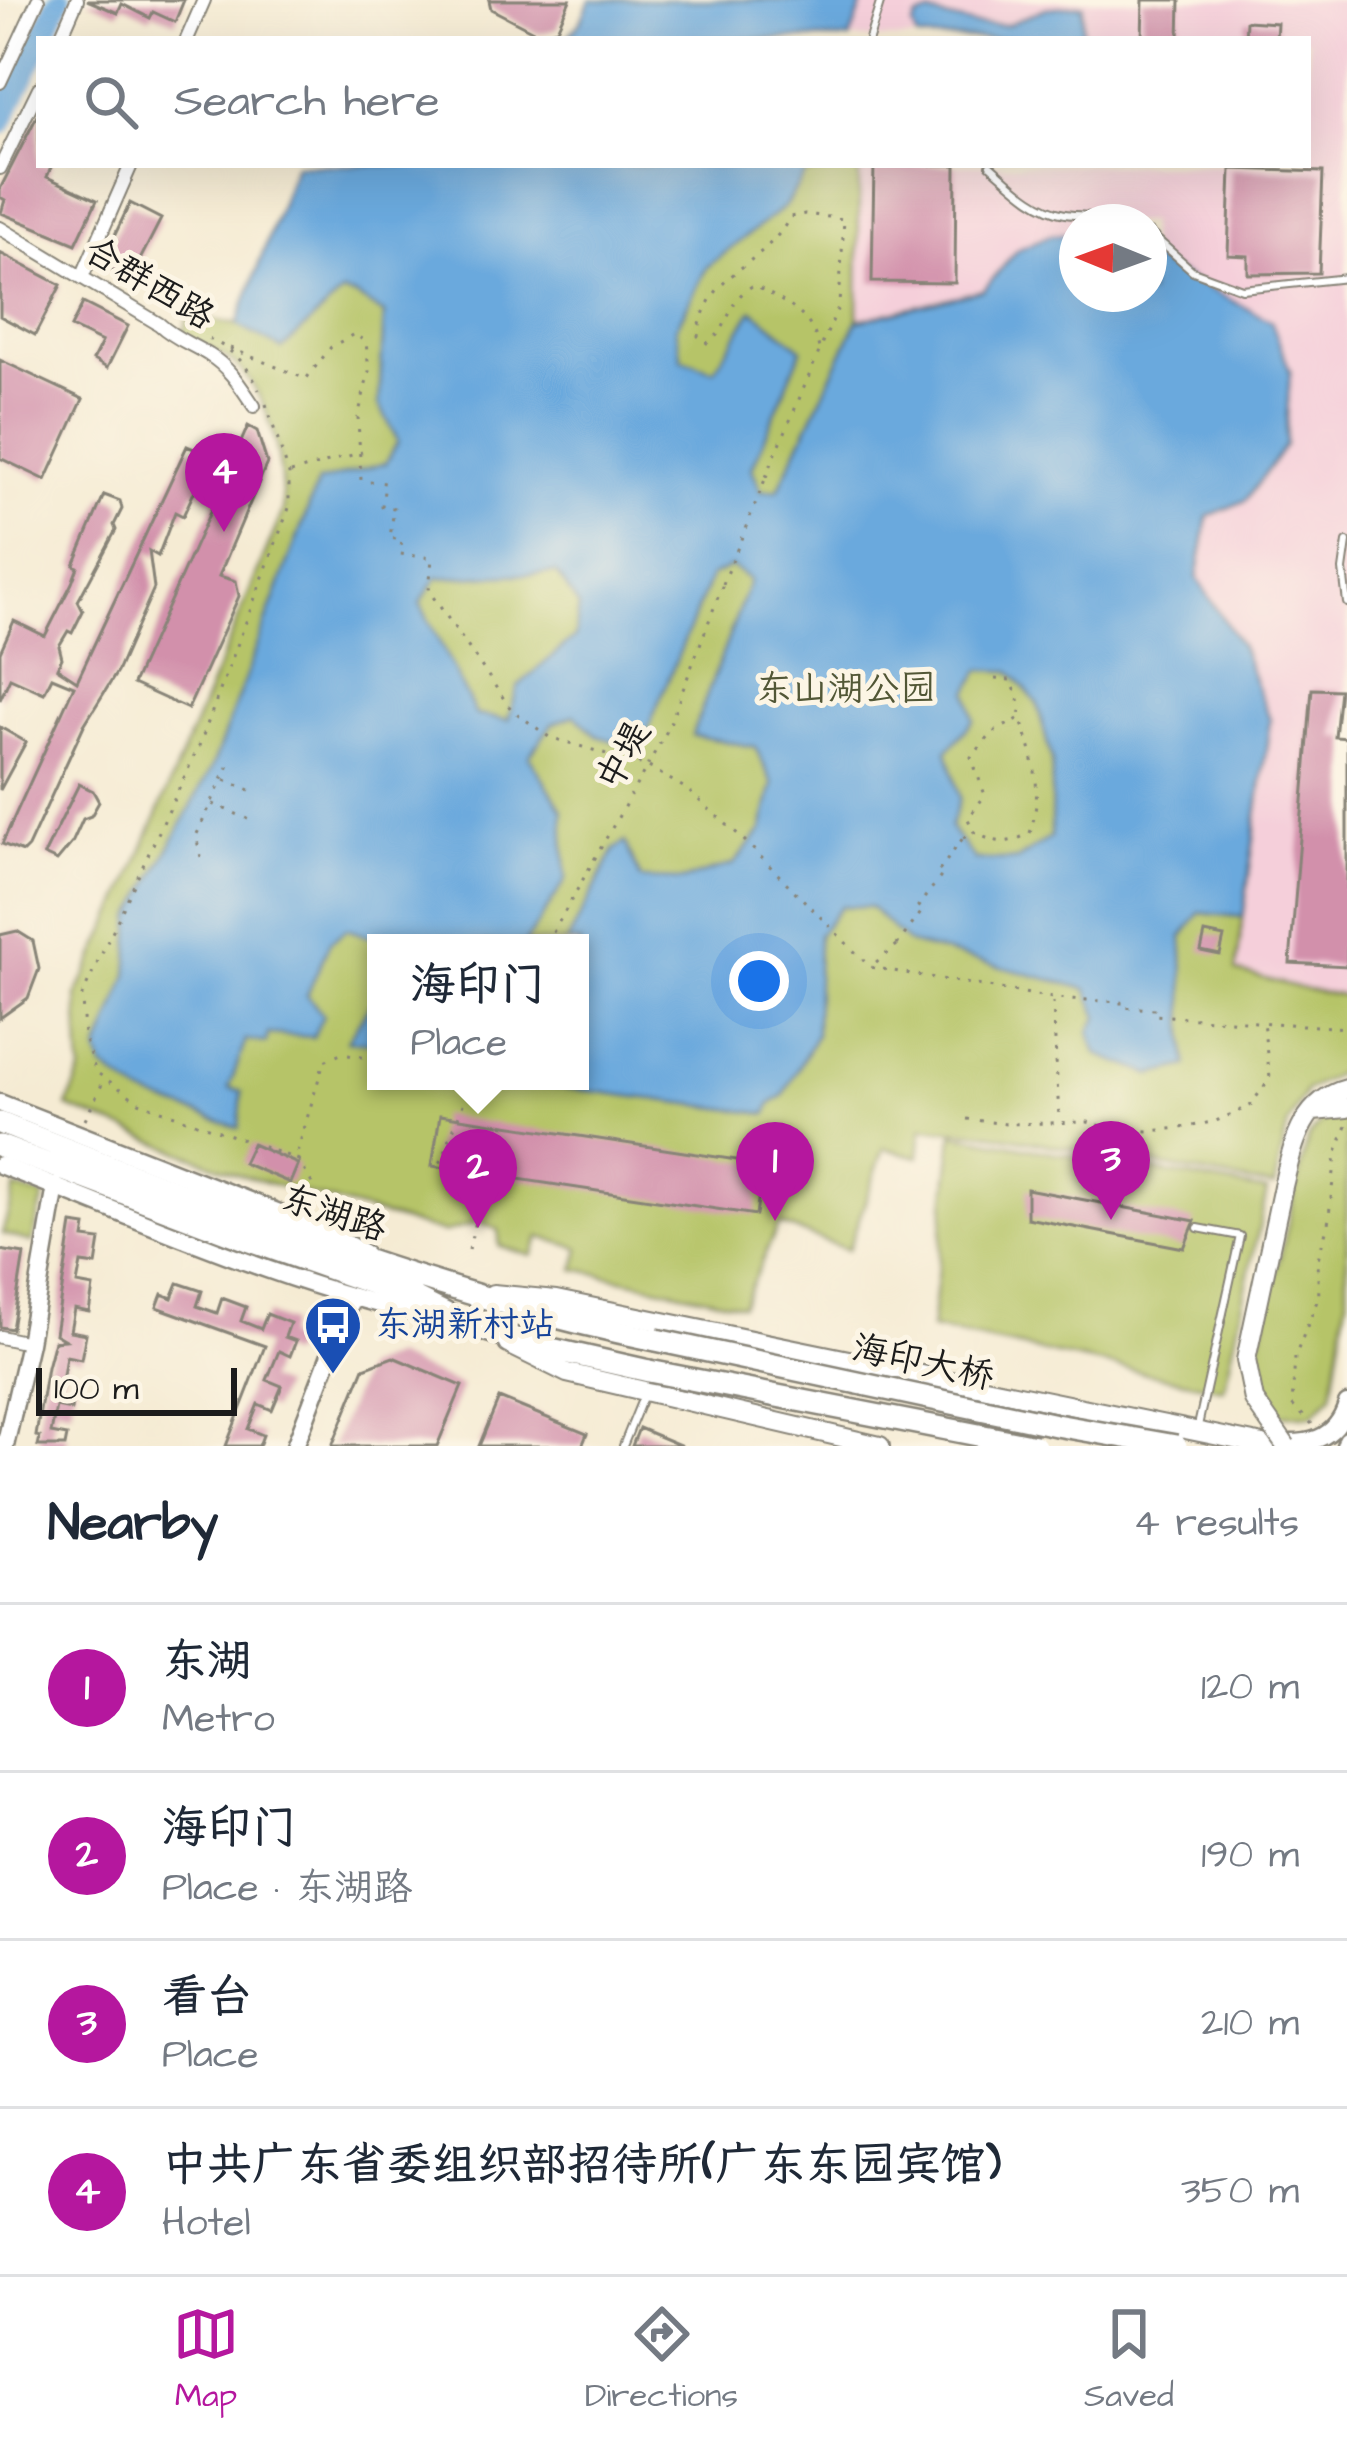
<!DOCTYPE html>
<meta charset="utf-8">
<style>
:root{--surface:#fff;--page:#f6f6f7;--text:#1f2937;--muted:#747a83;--line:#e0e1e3;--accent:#b5179e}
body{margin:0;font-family:"Architects Daughter","LXGW WenKai TC",sans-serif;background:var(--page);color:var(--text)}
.compass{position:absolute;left:1059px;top:204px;width:108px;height:108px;border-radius:50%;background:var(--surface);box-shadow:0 12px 48px #0002;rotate:271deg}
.scale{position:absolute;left:36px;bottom:30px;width:201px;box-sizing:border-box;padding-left:12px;border:6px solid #1c1c1c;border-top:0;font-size:33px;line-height:42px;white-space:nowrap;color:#1c1c1c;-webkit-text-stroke:9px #fcf5e5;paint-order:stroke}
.you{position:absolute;left:759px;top:981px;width:42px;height:42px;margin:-30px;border:9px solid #fff;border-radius:50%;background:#1a73e8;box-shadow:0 0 0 18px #1a73e833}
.badge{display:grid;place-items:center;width:78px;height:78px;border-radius:50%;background:var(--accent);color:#fff;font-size:39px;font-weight:700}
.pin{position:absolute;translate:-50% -99px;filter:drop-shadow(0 3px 6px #0008)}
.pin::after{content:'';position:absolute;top:63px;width:42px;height:36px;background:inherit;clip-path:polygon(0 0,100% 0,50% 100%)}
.popup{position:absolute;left:367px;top:934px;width:222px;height:156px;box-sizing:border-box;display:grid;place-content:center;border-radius:0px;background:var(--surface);filter:drop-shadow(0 3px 9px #0005);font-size:39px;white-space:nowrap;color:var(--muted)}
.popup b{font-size:45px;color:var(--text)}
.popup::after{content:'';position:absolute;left:50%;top:100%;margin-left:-24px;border:24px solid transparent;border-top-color:var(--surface)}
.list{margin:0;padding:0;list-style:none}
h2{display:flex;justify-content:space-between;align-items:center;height:156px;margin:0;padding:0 48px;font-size:51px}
h2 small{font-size:39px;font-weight:400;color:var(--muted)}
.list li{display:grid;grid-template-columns:78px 1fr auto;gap:36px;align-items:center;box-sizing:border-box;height:168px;padding:0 48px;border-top:3px solid var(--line)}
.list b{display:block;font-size:45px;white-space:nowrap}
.list p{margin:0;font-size:39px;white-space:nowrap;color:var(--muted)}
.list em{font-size:39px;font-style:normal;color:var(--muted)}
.icon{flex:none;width:66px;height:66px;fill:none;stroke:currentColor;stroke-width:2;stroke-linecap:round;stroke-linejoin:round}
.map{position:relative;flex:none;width:1347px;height:1446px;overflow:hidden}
.search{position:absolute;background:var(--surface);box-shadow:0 12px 48px #0002;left:36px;right:36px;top:36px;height:132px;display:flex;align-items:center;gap:30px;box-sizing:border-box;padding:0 42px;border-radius:0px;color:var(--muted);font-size:45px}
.sheet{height:828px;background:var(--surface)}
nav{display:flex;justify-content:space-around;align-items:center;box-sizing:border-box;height:168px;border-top:3px solid var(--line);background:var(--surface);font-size:33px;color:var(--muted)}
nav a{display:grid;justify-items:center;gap:6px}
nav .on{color:var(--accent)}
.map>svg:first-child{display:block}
</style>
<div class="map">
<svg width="1347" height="1446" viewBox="0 0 1347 1446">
<rect width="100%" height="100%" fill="#fcf5e5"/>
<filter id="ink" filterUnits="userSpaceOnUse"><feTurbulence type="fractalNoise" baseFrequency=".00833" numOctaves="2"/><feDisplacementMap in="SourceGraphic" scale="24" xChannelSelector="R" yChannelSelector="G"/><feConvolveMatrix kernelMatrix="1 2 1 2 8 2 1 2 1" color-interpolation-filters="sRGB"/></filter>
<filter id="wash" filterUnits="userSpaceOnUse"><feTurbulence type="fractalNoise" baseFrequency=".004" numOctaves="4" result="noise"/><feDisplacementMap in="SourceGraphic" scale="48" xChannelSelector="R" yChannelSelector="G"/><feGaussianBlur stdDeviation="2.7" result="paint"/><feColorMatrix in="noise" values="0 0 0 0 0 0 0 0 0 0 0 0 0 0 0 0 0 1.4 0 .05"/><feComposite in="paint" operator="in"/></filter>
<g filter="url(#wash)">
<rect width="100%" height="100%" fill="#f5ebd3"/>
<!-- built -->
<path fill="#f5cfda" d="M864,0H1347V996L1307,990L1236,972L1270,720L1241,647L1197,579L1208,516L1246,500L1271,321L1149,258V222H1077V234L1051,235L1018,250L984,290L857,321L859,172L807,174L811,165H1308V39H850Z"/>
<!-- green -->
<path fill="#b6c467" stroke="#697042" stroke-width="3" fill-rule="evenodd" d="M295,165L807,174L859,171L858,320L984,290L1017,250L1077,294H1149L1290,371L1285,445L1246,500L1208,516L1197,578L1241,647L1270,720L1236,971L1307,990L1347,996V1068L1306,1091L1288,1124L1274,1187L986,1133L922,1128L919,1157L884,1148L848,1250L779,1224L742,1305L575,1269L580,1248L540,1237L532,1256L499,1246V1230L480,1222L444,1233L240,1175L67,1107L81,1072L77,995L131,878L283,511C282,463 274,405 239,368C226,353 198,345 181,336L189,316L238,325ZM376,943H580V1081H376Z
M1347,1117V1297L1332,1394L1312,1415H1273L1260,1391L1255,1363L1308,1138L1324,1119Z
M953,1134L1267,1191L1224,1389L931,1329Z
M15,1188L44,1196L32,1242L2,1234Z"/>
<!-- water -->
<path fill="#6aa9dd" stroke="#43627c" stroke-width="3" fill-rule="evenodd" d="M590,0H864L850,39H566L581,21Z
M1083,5L1082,39H918L913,26L917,18L929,14L974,25H1007L1046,8Z
M295,165H811L785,206L707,267L676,328L682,359L714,370L753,310L802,349L752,468L761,491L778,490L857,321L984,290L1017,250L1051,235L1077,234V294H1149V258L1271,321L1290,371L1285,445L1246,500L1208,516L1197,578L1241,647L1270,720L1243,917L1200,913L1182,937C1186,981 1182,1022 1188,1066L1152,1075L1097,1054L1090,1032L1099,1017L1087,989L908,943L870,907L841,906L818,935L816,1035L784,1095L770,1105L767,1114L513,1081H580V943H567L614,850L625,842L641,879L683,880L734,864L762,830L773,784L755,747L692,735L750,580L731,567L711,576L645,736L627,745L597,736L575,715L552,724L529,756L563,811L566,880L525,943H387L347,929L330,942L307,995L323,1015L313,1037L268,1034L266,1043L246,1040L229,1088L242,1092L239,1128L140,1094L103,1068L98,1052L128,975L132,918L213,765L318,482L386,463L398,441L379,404L384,314L356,296L342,293L282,349L237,325ZM557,573L579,607L575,637L518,686L508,720L476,715L420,603L437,578ZM980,670L1010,671L1037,703L1052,761L1051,837L1017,860H975L950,828L960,798L947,751L974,720L968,692Z
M376,995V1043L347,1041Z"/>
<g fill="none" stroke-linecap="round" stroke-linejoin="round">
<!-- river -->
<path stroke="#6aa9dd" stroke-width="24" d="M41,39L59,0
M0,123L39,43"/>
</g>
<g id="blocks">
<!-- building -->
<path fill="#d290ab" d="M87,0H184L175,22L153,12L150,18L122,4L118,13Z
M489,0H570L557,29L539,34L491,9Z
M1143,0H1180L1179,39H1142Z
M1246,21L1277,23L1276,39H1245Z
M39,112V165H52L47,177L97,200L76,244L1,213L5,200L0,197V189Z
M874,165H956L955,283L872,282Z
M1231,169L1323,172L1319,273L1248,274V256L1228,255Z
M130,203L161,219L130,279L101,264Z
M0,253L61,285L35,335L0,316Z
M83,303L128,326L107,368L93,360L102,342L71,327Z
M0,360L83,399L46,480L0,458Z
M248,426L257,431L267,463L219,576L236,581L239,596L188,709L133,684L215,501L195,490L183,516L175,512L158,556L149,551L154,588L117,672L84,725L28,847L23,852L2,844L74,686L52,677L44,693L10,678L0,700V652L14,621L45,636L72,583L78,567L74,565L104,495L120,501L122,509L114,525L116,530L78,601L83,611L72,633L68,631L59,646L62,658L57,668L77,681L187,446L231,465Z
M1312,689L1340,690L1335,737L1347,738V966L1290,963Z
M0,727L26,742L0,790Z
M79,784L93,791L99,802L91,816L83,819L72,843L57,861L44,855Z
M17,931L33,941L39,969L28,998L0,1018V935Z
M1205,933L1224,937L1220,955L1201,951Z
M440,1115L763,1164L756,1215L432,1166Z
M252,1144L298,1164L290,1183L243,1163Z
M1027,1189L1195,1221L1184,1248L1027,1218Z
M72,1224L86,1226L84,1238L100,1240L96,1265L81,1263L77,1284L93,1287L89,1312L74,1309L70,1331L86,1334L81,1359L66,1356L62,1382L75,1384L71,1410L56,1407L51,1433L67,1436L65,1446H38L40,1437L36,1436L47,1367L54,1341L65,1340L55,1334Z
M0,1250L24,1254L12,1329L0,1327Z
M178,1283L202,1291L197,1306L217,1313L222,1298L246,1307L241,1321L261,1329L267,1314L290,1323L285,1337L296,1341L290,1356L279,1351L267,1380L282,1386L272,1410L258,1404L248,1429L263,1435L259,1446H226L265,1346L157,1307L162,1294L172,1298Z
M393,1357L462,1386L437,1446H332L364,1368Z
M499,1398L587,1434L582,1446H479Z
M639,1428L682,1446H632Z"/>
</g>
</g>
<g filter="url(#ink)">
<use href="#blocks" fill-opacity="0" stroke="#888478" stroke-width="3"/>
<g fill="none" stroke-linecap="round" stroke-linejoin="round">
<!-- lane casing -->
<g stroke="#888478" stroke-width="10">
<path id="lane" d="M869,39L881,0
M990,165C1012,184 1035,209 1065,214C1085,217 1104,214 1124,222
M1149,232L1193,271L1242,289L1347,278
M1347,542L1343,570L1347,603
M1198,1228L1240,1236L1198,1426
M623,1446L643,1397"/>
</g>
<!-- street casing -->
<g stroke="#888478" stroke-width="16">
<path id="street" d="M60,39L77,0
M187,39L204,0
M0,82L38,0
M0,168L39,88
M0,228L159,324C175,339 190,343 209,355C229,367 241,387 254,406
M82,277L131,165
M0,1337L29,1343"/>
</g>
<!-- secondary casing -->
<g stroke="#888478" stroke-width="21">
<path id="secondary" d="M0,1103L315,1227L364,1253
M0,1165C147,1222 292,1289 447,1320
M1272,1442C1307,1446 1336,1441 1347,1404
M5,1446L29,1343L56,1186
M295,1446L352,1297
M1345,1446L1347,1440"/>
</g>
<!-- primary casing -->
<g stroke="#888478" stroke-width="22">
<path id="primary" d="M1313,1111L1347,1108
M1283,1186C1293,1146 1301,1101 1347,1089
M493,1294L556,1300L1268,1446
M508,1344L567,1373L880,1446"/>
</g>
<!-- highway casing -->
<g stroke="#888478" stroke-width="26">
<path id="highway" d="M0,1123C215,1207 429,1294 656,1340
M0,1146L248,1240L414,1298L466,1324L542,1347L649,1371"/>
</g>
<!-- path -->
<path stroke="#888478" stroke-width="3" stroke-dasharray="3 9" stroke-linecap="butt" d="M209,339C234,350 248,365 259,390
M230,348L306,379L331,347L354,334L366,342L369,372L358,417L361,480L385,483L382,506L394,508L390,538L402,540L400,554L432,558L429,591L511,709L549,737L647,766L685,788L741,837L870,967
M266,404L289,474V508L199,746L82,996L84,1038L96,1072L139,1102L299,1160
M291,473L362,452
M766,477L839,305L844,219L805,214L790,217C764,267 706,271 698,336L707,343C734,327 723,302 754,285C784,303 813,313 819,349
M995,679L1010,680L1019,697L1020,716
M225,780L250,790
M213,804L248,819
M963,838L974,832C996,844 1008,845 1030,833C1043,791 1035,759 1020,718L994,732L971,757L985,795L968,819L974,832
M201,857L196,836L229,765
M547,943L668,729L723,584
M897,945L870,967L1053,998L1121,1002V1007L1154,1009V1015L1347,1028
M1053,1002L1059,1118
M967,1119L1006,1124L1088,1122L1116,1130L1151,1131L1188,1127L1216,1121L1250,1106L1270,1078L1263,1022
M85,1120L104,1080
M307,1206L313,1185L296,1156L324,1061L341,1054L376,1059
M469,1250L480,1195L440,1164L472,1081
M1312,1424L1292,1405L1295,1357L1319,1296L1317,1262L1328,1224L1336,1155L1347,1126"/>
<!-- lane -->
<use href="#lane" stroke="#fff" stroke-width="6"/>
<!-- street -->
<use href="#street" stroke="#fff" stroke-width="12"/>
<!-- secondary -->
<use href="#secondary" stroke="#fff" stroke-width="16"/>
<!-- primary -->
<use href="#primary" stroke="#fff" stroke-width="18"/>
<!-- highway -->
<use href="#highway" stroke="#fff" stroke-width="21"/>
<!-- primary-bridge casing -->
<g stroke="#888478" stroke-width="22" stroke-linecap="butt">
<path id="primary-bridge" d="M1283,1186L1246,1360L1254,1400L1286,1446"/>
</g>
<!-- highway-bridge casing -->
<g stroke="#888478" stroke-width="26" stroke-linecap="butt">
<path id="highway-bridge" d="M656,1340L1056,1425L1176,1446
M649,1371L1035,1446"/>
</g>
<!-- path-bridge -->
<path stroke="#888478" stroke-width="3" stroke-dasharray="3 9" stroke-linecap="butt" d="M723,584L766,477
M897,945L923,910L918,906L943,874L939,871L963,838"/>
<!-- primary-bridge -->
<use href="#primary-bridge" stroke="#fff" stroke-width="18"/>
<!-- highway-bridge -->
<use href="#highway-bridge" stroke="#fff" stroke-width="21"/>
</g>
</g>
<!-- icons -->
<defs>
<g id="bus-pin" transform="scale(3)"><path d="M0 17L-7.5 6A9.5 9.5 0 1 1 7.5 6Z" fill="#1a4fb4" stroke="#fcf5e5"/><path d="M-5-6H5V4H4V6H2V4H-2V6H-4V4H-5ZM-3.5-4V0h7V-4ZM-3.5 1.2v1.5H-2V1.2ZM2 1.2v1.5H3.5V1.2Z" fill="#fff"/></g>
</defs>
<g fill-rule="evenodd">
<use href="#bus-pin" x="333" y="1325"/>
</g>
<g text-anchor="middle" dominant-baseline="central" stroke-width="10" stroke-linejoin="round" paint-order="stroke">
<!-- street labels -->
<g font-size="36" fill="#1c1c1c" stroke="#fcf5e5">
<text transform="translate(149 284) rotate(31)">合群西路</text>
<text transform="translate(624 756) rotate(-61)">中堤</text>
<text transform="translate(334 1214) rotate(18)">东湖路</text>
<text transform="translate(923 1363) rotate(12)">海印大桥</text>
</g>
<!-- park labels -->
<g font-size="36" fill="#525736" stroke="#fcf5e5">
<text x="846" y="689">东山湖公园</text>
</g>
<!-- transit labels -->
<g font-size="36" fill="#164399" stroke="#fcf5e5" text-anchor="start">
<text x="375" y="1325">东湖新村站</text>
</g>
</g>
</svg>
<svg class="compass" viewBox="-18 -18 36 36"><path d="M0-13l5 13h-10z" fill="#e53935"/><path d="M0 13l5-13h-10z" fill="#747a83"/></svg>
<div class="scale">100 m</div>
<div class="you"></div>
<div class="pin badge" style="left:775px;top:1221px">1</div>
<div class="pin badge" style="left:478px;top:1228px">2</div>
<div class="popup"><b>海印门</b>Place</div>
<div class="pin badge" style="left:1111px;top:1220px">3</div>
<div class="pin badge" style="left:224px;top:532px">4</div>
<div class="search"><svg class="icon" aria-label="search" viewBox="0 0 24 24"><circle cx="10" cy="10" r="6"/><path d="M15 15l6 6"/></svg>Search here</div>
</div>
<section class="sheet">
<h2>Nearby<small>4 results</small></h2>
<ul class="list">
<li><span class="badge">1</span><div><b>东湖</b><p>Metro</p></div><em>120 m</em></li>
<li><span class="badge">2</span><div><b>海印门</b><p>Place · 东湖路</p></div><em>190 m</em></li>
<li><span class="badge">3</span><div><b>看台</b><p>Place</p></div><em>210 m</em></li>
<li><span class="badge">4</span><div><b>中共广东省委组织部招待所(广东东园宾馆)</b><p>Hotel</p></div><em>350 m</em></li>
</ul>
</section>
<nav>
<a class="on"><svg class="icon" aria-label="map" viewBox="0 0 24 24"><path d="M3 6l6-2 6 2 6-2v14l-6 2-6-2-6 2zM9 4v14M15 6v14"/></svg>Map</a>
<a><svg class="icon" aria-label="directions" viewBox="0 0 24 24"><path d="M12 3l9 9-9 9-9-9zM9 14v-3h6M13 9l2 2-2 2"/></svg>Directions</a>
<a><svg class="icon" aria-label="saved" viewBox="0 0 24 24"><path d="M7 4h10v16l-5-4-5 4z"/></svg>Saved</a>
</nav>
